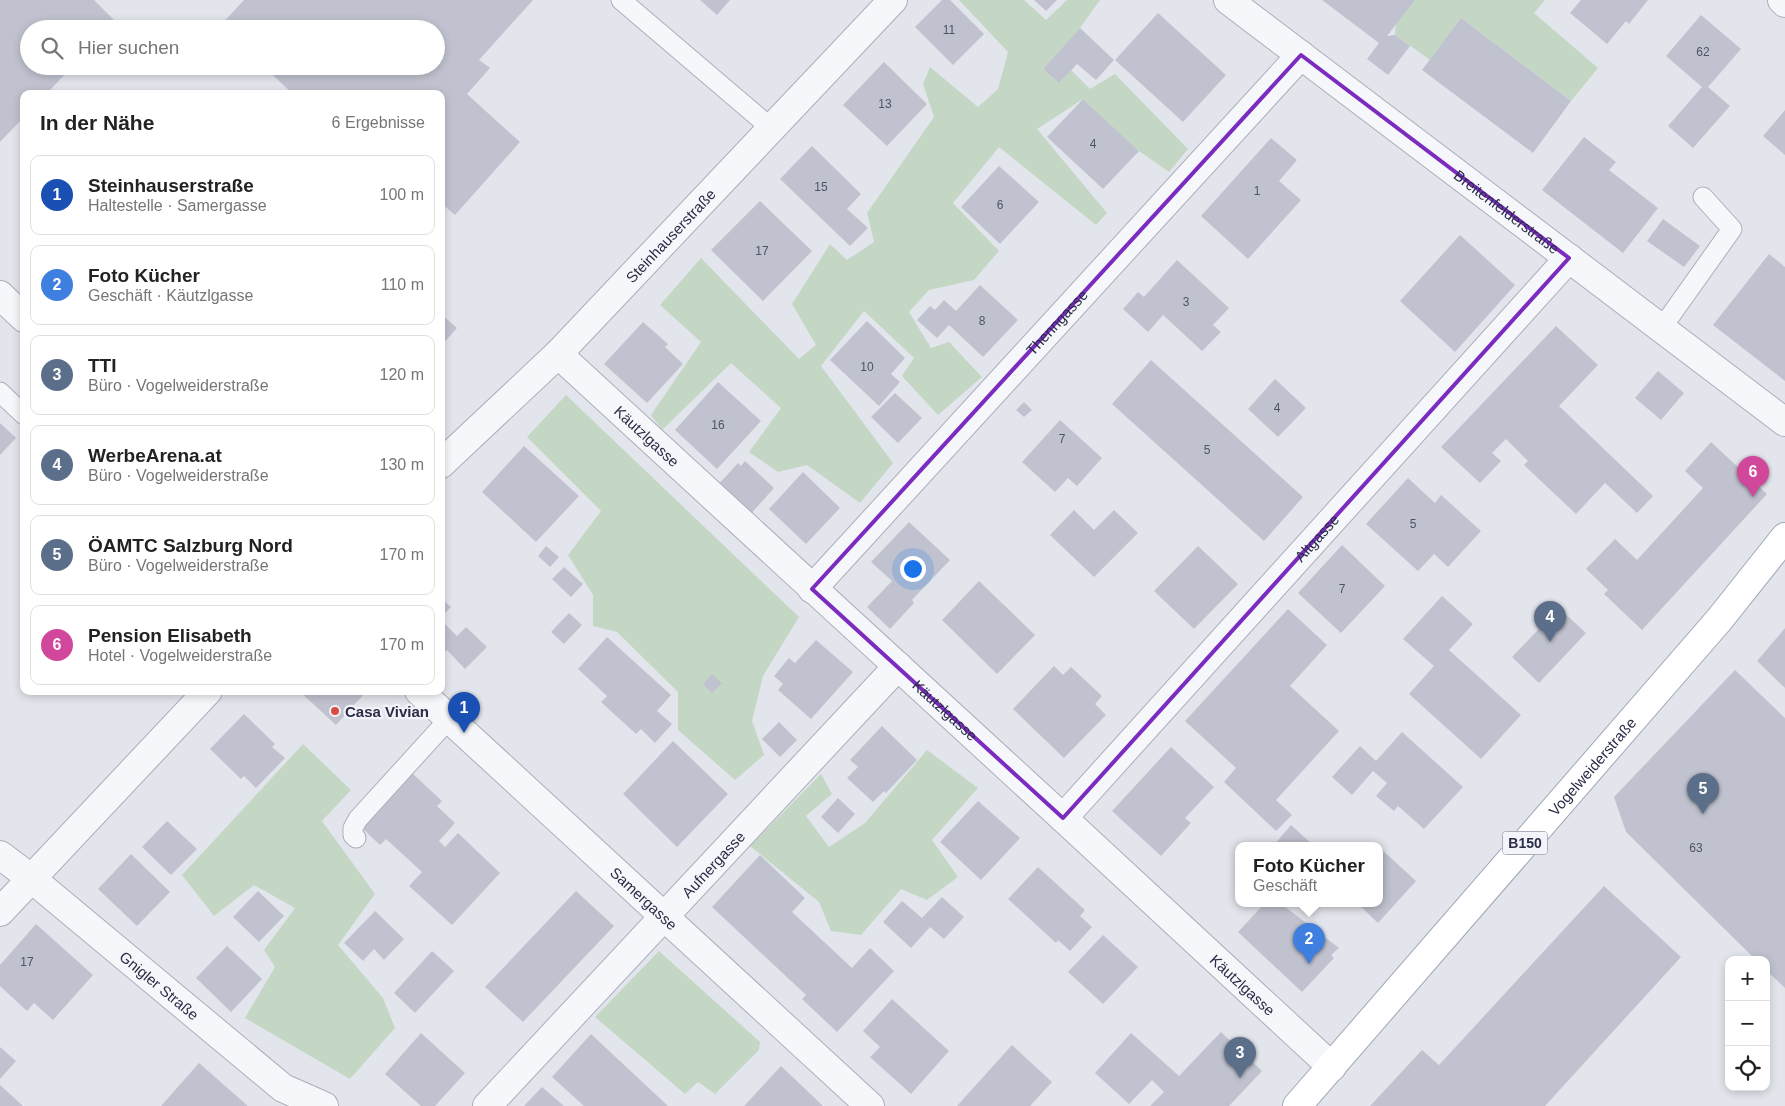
<!DOCTYPE html>
<html lang="de">
<meta charset="utf-8">
<style>
:root{--surface:#fff;--page:#f2f2f2;--text:#222;--muted:#767676;--line:#e0e0e0;--accent:#d84d41}
body{margin:0;font-family:Arial,sans-serif;background:var(--page);color:var(--text)}
.controls{position:absolute;right:15px;bottom:15px;display:grid;overflow:hidden;border-radius:10px;box-shadow:0 2px 8px #0003}
.controls button{width:45px;height:45px;display:grid;place-items:center;padding:0;border:0;border-bottom:1px solid var(--line);background:var(--surface);color:var(--text);font:25px sans-serif}
.you{position:absolute;left:912px;top:568px;width:18px;height:18px;margin:-12px;border:4px solid #fff;border-radius:50%;background:#1a73e8;box-shadow:0 0 0 8px #1a73e833}
.badge{display:grid;place-items:center;width:32px;height:32px;border-radius:50%;background:var(--accent);color:#fff;font-size:16px;font-weight:700}
.pin{position:absolute;translate:-50% -41px;filter:drop-shadow(0 1px 2px #0008)}
.pin::after{content:'';position:absolute;top:26px;width:18px;height:15px;background:inherit;clip-path:polygon(0 0,100% 0,50% 100%)}
.popup{position:absolute;left:1235px;top:842px;width:148px;height:65px;box-sizing:border-box;display:grid;place-content:center;border-radius:10px;background:var(--surface);filter:drop-shadow(0 1px 4px #0005);font-size:16px;white-space:nowrap;color:var(--muted)}
.popup b{font-size:19px;color:var(--text)}
.popup::after{content:'';position:absolute;left:50%;top:100%;margin-left:-10px;border:10px solid transparent;border-top-color:var(--surface)}
.list{margin:0;padding:0;list-style:none}
h2{display:flex;justify-content:space-between;align-items:center;height:65px;margin:0;padding:0 20px;font-size:21px}
h2 small{font-size:16px;font-weight:400;color:var(--muted)}
.list li{display:grid;grid-template-columns:32px 1fr auto;gap:15px;align-items:center;box-sizing:border-box;height:80px;margin:0 10px 10px;padding:0 10px;border:1px solid var(--line);border-radius:10px}
.list b{display:block;font-size:19px;white-space:nowrap}
.list p{margin:0;font-size:16px;white-space:nowrap;color:var(--muted)}
.list em{font-size:16px;font-style:normal;color:var(--muted)}
.icon{flex:none;width:28px;height:28px;fill:none;stroke:currentColor;stroke-width:2;stroke-linecap:round;stroke-linejoin:round}
.map{position:relative;flex:none;width:1785px;height:1106px;overflow:hidden}
.search{position:absolute;background:var(--surface);box-shadow:0 2px 8px #0003;left:20px;top:20px;width:425px;height:55px;display:flex;align-items:center;gap:12px;box-sizing:border-box;padding:0 18px;border-radius:28px;color:var(--muted);font-size:19px}
.panel{position:absolute;background:var(--surface);box-shadow:0 2px 8px #0003;left:20px;top:90px;width:425px;height:605px;border-radius:10px}
.map>svg:first-child{display:block}
</style>
<div class="map">
<svg width="1785" height="1106" viewBox="0 0 1785 1106">
<rect width="100%" height="100%" fill="#e3e5ec"/>
<!-- green -->
<path fill="#c4d7c4" d="M959,0H1024L1046,20L1067,0H1100L1080,28L1043,69L1059,83L1071,70L1090,89L1115,74L1188,149L1169,172L1139,151L1083,99L1037,129L1107,213L1096,225L999,147L953,203L999,251L974,280L929,290L909,312L931,348L949,342L982,377L938,415L902,376L914,358L864,311L821,366L893,463L860,503L807,465L778,472L749,452L781,408L731,363L662,430L651,415L701,342L660,305L701,258L799,359L816,345L792,304L830,244L847,260L874,242L867,213L934,117L923,84L930,67L978,107L998,89L1008,52Z
M1415,0H1545L1534,13L1598,68L1571,101L1461,18L1430,60L1395,35L1396,24Z
M566,395L799,617L763,676L752,721L764,755L735,780L678,730V692L617,632L593,626V595L568,555L601,511L527,437Z
M303,744L351,790L322,821L375,894L338,945L383,998L395,1028L350,1079L245,1018L275,967L264,950L295,908L254,885L214,916L182,875Z
M927,750L978,788L932,840L958,877L927,900L901,889L861,935L831,931L819,902L750,846L821,774L832,794L806,816L829,847L865,823Z
M659,951L760,1042L759,1050L715,1094L698,1082L685,1094L595,1017Z"/>
<!-- building -->
<path fill="#c0c2cf" d="M0,0H94L116,22L110,29H29V66H73L46,94H24V117L0,142Z
M244,0H533L479,60L490,68L467,94L520,142L455,215L441,203V94H293L263,66H436V29H221L219,27Z
M700,0H730L717,15Z
M942,0H950L984,34L953,65L915,27Z
M1034,0H1057L1046,11Z
M1322,0H1415L1387,36L1395,35L1410,46L1388,75L1367,59L1379,43Z
M1581,0H1648L1629,24L1626,21L1607,44L1570,13Z
M1158,13L1226,75L1183,122L1115,60Z
M1701,15L1741,49L1708,87L1730,106L1693,148L1668,126L1702,87L1666,56Z
M1461,18L1571,101L1533,153L1422,70Z
M1080,28L1114,60L1096,80L1077,64L1059,83L1043,69Z
M884,62L927,104L887,146L843,105Z
M1083,99L1139,151L1103,189L1047,137Z
M1785,110V155L1763,136Z
M1584,137L1616,162L1609,170L1658,208L1623,253L1542,190Z
M1271,138L1297,160L1279,181L1301,200L1248,259L1201,216Z
M812,146L861,194L847,209L868,228L850,246L780,179Z
M999,166L1039,202L1000,244L961,207Z
M760,201L812,251L763,301L711,250Z
M1663,219L1700,246L1684,267L1647,241Z
M1460,235L1515,285L1455,352L1400,301Z
M1769,254L1785,267V381L1713,325Z
M1177,260L1229,308L1213,325L1221,332L1202,351L1163,315L1148,332L1123,309L1138,292L1144,297Z
M980,285L1018,320L983,357L949,325L937,338L917,320L930,306L935,310L944,300L956,311Z
M441,314L457,328L441,346Z
M867,321L905,358L891,374L900,382L879,406L830,360Z
M643,322L668,344L665,347L683,364L647,403L604,364Z
M1556,326L1598,365L1559,406L1653,496L1637,513L1605,483L1576,514L1524,465L1528,461L1506,439L1492,453L1501,461L1480,483L1441,447Z
M1151,360L1303,497L1264,541L1112,404Z
M1658,371L1684,393L1661,420L1635,398Z
M1275,379L1306,408L1278,437L1248,409Z
M718,382L761,421L717,469L675,430Z
M895,393L922,418L898,443L871,417Z
M1024,402L1032,410L1024,417L1016,410Z
M1060,420L1102,458L1077,486L1068,478L1055,492L1022,462Z
M0,423L16,438L0,455Z
M1711,442L1767,494L1642,630L1604,594L1608,590L1586,569L1615,539L1637,560L1703,488L1685,471Z
M524,446L579,496L536,542L482,492Z
M745,461L774,488L749,516L717,486L738,463L741,466Z
M803,472L840,508L806,544L769,509Z
M1408,478L1435,503L1441,495L1481,531L1448,567L1434,554L1418,571L1366,524Z
M1074,510L1094,530L1114,510L1138,533L1094,577L1050,535Z
M909,522L950,560L912,600L914,603L890,629L867,607L892,581L871,562Z
M1342,545L1385,586L1341,633L1298,593Z
M546,546L559,557L550,567L538,556Z
M1198,546L1238,584L1194,629L1154,591Z
M564,567L583,584L571,597L552,579Z
M979,581L1035,635L997,674L942,620Z
M1442,596L1473,624L1449,650L1521,715L1481,759L1409,694L1434,666L1403,639Z
M441,598L451,607L441,617Z
M1559,608L1586,633L1539,683L1512,657Z
M1288,609L1327,645L1290,686L1339,731L1276,800L1292,815L1276,831L1224,782L1236,768L1185,721Z
M569,613L582,625L564,644L551,632Z
M445,624L457,636L466,627L487,647L465,669L447,650L441,655V628Z
M1785,628V688L1757,661Z
M607,637L671,695L657,711L672,724L655,743L641,729L636,734L601,702L607,696L578,669Z
M816,640L853,672L811,719L778,690L783,684L774,676L789,658L795,663Z
M1054,666L1063,675L1071,667L1102,696L1095,704L1106,715L1064,758L1013,709Z
M1735,670L1785,718V988L1766,970V960H1756L1626,832L1614,797Z
M712,674L722,683L712,693L703,684Z
M299,691H362L364,694L336,725Z
M244,714L275,744L272,747L285,758L256,788L244,776L241,779L210,749Z
M779,722L797,740L780,757L762,739Z
M882,726L917,760L886,793L884,791L873,802L847,778L858,767L850,760Z
M1402,732L1463,787L1424,829L1398,806L1394,811L1376,796L1387,783L1373,771L1352,795L1332,777L1360,746L1376,761Z
M673,741L728,794L677,847L623,794Z
M1171,747L1214,787L1185,818L1191,823L1161,856L1112,811Z
M412,773L442,801L437,806L455,823L439,841L445,847L458,833L500,873L452,925L409,886L422,872L386,839L380,845L362,828Z
M838,798L855,814L838,833L821,817Z
M978,801L1020,838L981,880L940,842Z
M167,821L197,849L171,875L142,847Z
M1291,825L1313,845H1274Z
M1379,847L1416,881L1378,923L1357,903H1379Z
M131,854L170,892L137,926L98,889Z
M760,855L805,898L792,912L852,968L870,948L894,971L837,1032L802,999L806,995L712,907Z
M1038,867L1085,910L1080,916L1092,927L1070,951L1058,940L1056,943L1008,899Z
M1604,886L1681,957L1545,1106H1370L1422,1050L1439,1065Z
M258,891L284,916L259,942L233,917Z
M576,891L614,926L523,1022L485,987Z
M942,897L964,917L944,939L930,927L911,948L883,922L902,901L922,918Z
M1265,903H1280L1339,948L1331,955L1334,958L1302,992L1238,932Z
M375,911L404,939L384,960L374,949L363,961L344,943Z
M36,924L93,975L53,1020L34,1003L27,1011L0,986V965Z
M1103,935L1138,967L1103,1004L1068,972Z
M227,946L262,979L231,1012L196,978Z
M432,951L454,971L415,1013L394,993Z
M892,999L949,1051L911,1094L870,1057L880,1047L863,1031Z
M1221,1032L1262,1071L1229,1106H1150L1164,1092L1152,1080L1129,1104L1095,1073L1131,1033L1179,1076Z
M421,1033L465,1073L435,1106H421L385,1074Z
M591,1034L668,1106H584L552,1077Z
M1012,1045L1052,1082L1030,1106H957Z
M0,1047L16,1061L0,1079Z
M199,1063L224,1085L248,1106H161Z
M781,1066L801,1085L823,1106H744Z
M0,1085L23,1106H0Z
M542,1087L564,1106H524Z"/>
<g fill="none" stroke-linecap="round" stroke-linejoin="round">
<!-- service casing -->
<g stroke="#abaeba" stroke-width="21">
<path id="service" d="M621,0L771,128
M1661,329L1732,229L1703,197
M0,392L24,415
M356,838L353,835V828L358,819L449,719"/>
</g>
<!-- minor casing -->
<g stroke="#abaeba" stroke-width="30">
<g id="minor">
<path id="s1" d="M1228,0L1785,422"/>
<path d="M1782,0L1785,3"/>
<path d="M0,295L24,318"/>
<path id="s2" d="M558,354L1063,818L1332,1067"/>
<path id="s3" d="M441,464L558,354L893,0"/>
<path id="s4" d="M812,589L1301,55"/>
<path id="s5" d="M419,691L870,1106"/>
<path id="s6" d="M1063,818L1569,258"/>
<path id="s7" d="M0,855L32,879L283,1088L324,1106"/>
<path d="M0,912L208,691"/>
<path id="s8" d="M487,1106L898,666"/>
</g>
</g>
<!-- primary casing -->
<g stroke="#a1a6b9" stroke-width="30">
<g id="primary">
<path id="s9" d="M1297,1106L1719,620L1785,537"/>
</g>
</g>
<!-- service -->
<use href="#service" stroke="#f6f7fa" stroke-width="19"/>
<!-- minor -->
<use href="#minor" stroke="#f6f7fa" stroke-width="28"/>
<!-- primary -->
<use href="#primary" stroke="#fff" stroke-width="28"/>
</g>
<!-- marked area -->
<path fill="none" stroke="#7b2cbf" stroke-width="4" stroke-linejoin="round" d="M1301,55L1569,258L1063,818L812,589Z"/>
<!-- markers -->
<circle fill="#d84d41" stroke="#f3f4f9" stroke-width="2" cx="335" cy="711" r="5"/>
<g text-anchor="middle" dominant-baseline="central" stroke-width="4.5" stroke-linejoin="round" paint-order="stroke">
<!-- number labels -->
<g font-size="12" fill="#4f5268">
<text x="949" y="30">11</text>
<text x="1703" y="52">62</text>
<text x="885" y="104">13</text>
<text x="1093" y="144">4</text>
<text x="821" y="187">15</text>
<text x="1257" y="191">1</text>
<text x="1000" y="205">6</text>
<text x="762" y="251">17</text>
<text x="1186" y="302">3</text>
<text x="982" y="321">8</text>
<text x="867" y="367">10</text>
<text x="1277" y="408">4</text>
<text x="718" y="425">16</text>
<text x="1062" y="439">7</text>
<text x="1207" y="450">5</text>
<text x="1413" y="524">5</text>
<text x="1342" y="589">7</text>
<text x="1696" y="848">63</text>
<text x="27" y="962">17</text>
</g>
<!-- shield labels -->
<rect fill="#f3f4f9" stroke="#66697c" stroke-width="1" x="1502.5" y="831.5" width="45" height="23" rx="4"/>
<g font-size="14" font-weight="bold" fill="#292d46">
<text x="1525" y="843">B150</text>
</g>
<!-- street labels -->
<g font-size="15" fill="#292d46" stroke="#f3f4f9">
<text stroke="none"><textPath href="#s1" startOffset="350">Breitenfelderstraße</textPath></text>
<text stroke="none"><textPath href="#s3" startOffset="324">Steinhauserstraße</textPath></text>
<text stroke="none"><textPath href="#s4" startOffset="362">Thenngasse</textPath></text>
<text stroke="none"><textPath href="#s2" startOffset="121">Käutzlgasse</textPath></text>
<text stroke="none"><textPath href="#s6" startOffset="378">Altgasse</textPath></text>
<text stroke="none"><textPath href="#s2" startOffset="526">Käutzlgasse</textPath></text>
<text stroke="none"><textPath href="#s9" startOffset="450">Vogelweiderstraße</textPath></text>
<text stroke="none"><textPath href="#s8" startOffset="331">Aufnergasse</textPath></text>
<text stroke="none"><textPath href="#s5" startOffset="306">Samergasse</textPath></text>
<text stroke="none"><textPath href="#s2" startOffset="931">Käutzlgasse</textPath></text>
<text stroke="none"><textPath href="#s7" startOffset="206">Gnigler Straße</textPath></text>
</g>
<!-- poi labels -->
<g font-size="15" font-weight="bold" fill="#292d46" stroke="#f3f4f9" text-anchor="start">
<text x="345" y="711">Casa Vivian</text>
</g>
</g>
</svg>
<div class="controls">
<button>+</button>
<button>−</button>
<button><svg class="icon" aria-label="locate" viewBox="0 0 24 24"><circle cx="12" cy="12" r="6"/><path d="M12 2v4M12 18v4M2 12h4M18 12h4"/></svg></button>
</div>
<div class="you"></div>
<div class="pin badge" style="left:464px;top:733px;background:#1a4fb4">1</div>
<div class="pin badge" style="left:1309px;top:964px;background:#3f7fe0">2</div>
<div class="popup"><b>Foto Kücher</b>Geschäft</div>
<div class="pin badge" style="left:1240px;top:1078px;background:#5c6f8a">3</div>
<div class="pin badge" style="left:1550px;top:642px;background:#5c6f8a">4</div>
<div class="pin badge" style="left:1703px;top:814px;background:#5c6f8a">5</div>
<div class="pin badge" style="left:1753px;top:497px;background:#d1479c">6</div>
<div class="search"><svg class="icon" aria-label="search" viewBox="0 0 24 24"><circle cx="10" cy="10" r="6"/><path d="M15 15l6 6"/></svg>Hier suchen</div>
<section class="panel">
<h2>In der Nähe<small>6 Ergebnisse</small></h2>
<ul class="list">
<li><span class="badge" style="background:#1a4fb4">1</span><div><b>Steinhauserstraße</b><p>Haltestelle · Samergasse</p></div><em>100 m</em></li>
<li><span class="badge" style="background:#3f7fe0">2</span><div><b>Foto Kücher</b><p>Geschäft · Käutzlgasse</p></div><em>110 m</em></li>
<li><span class="badge" style="background:#5c6f8a">3</span><div><b>TTI</b><p>Büro · Vogelweiderstraße</p></div><em>120 m</em></li>
<li><span class="badge" style="background:#5c6f8a">4</span><div><b>WerbeArena.at</b><p>Büro · Vogelweiderstraße</p></div><em>130 m</em></li>
<li><span class="badge" style="background:#5c6f8a">5</span><div><b>ÖAMTC Salzburg Nord</b><p>Büro · Vogelweiderstraße</p></div><em>170 m</em></li>
<li><span class="badge" style="background:#d1479c">6</span><div><b>Pension Elisabeth</b><p>Hotel · Vogelweiderstraße</p></div><em>170 m</em></li>
</ul>
</section>
</div>
